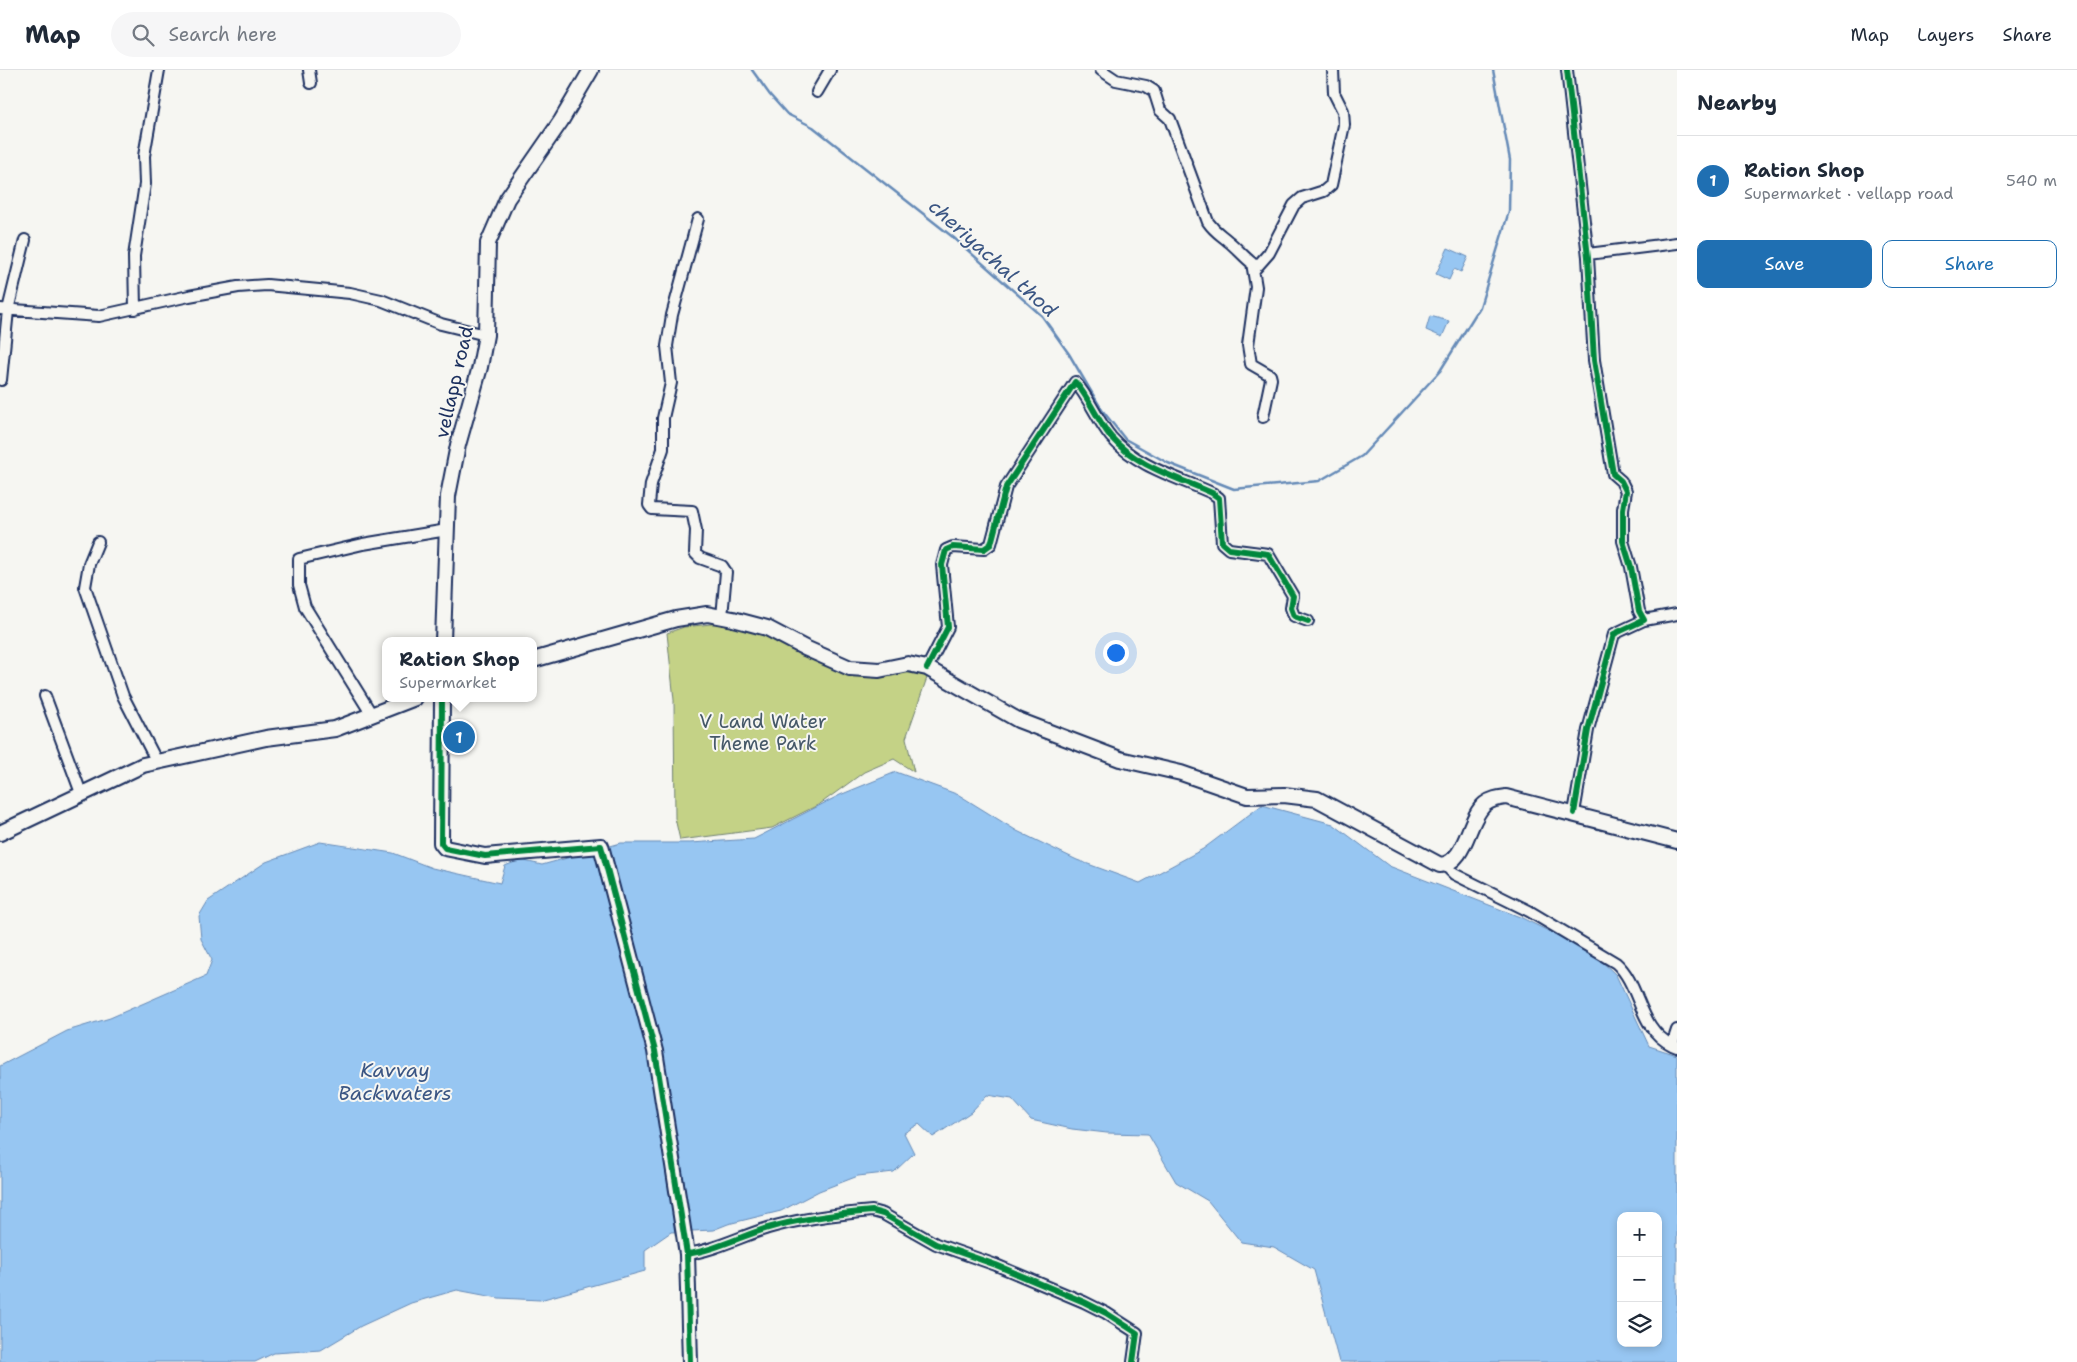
<!DOCTYPE html>
<meta charset="utf-8">
<style>
:root{--surface:#fff;--page:#f6f6f7;--text:#1f2937;--muted:#747a83;--line:#e0e1e3;--accent:#1f6fb2}
body{margin:0;font-family:"Shantell Sans",sans-serif;background:var(--page);color:var(--text)}
.controls{position:absolute;right:15px;bottom:15px;display:grid;overflow:hidden;border-radius:10px;box-shadow:0 2px 8px #0003}
.controls button{width:45px;height:45px;display:grid;place-items:center;padding:0;border:0;border-bottom:1px solid var(--line);background:var(--surface);color:var(--text);font:25px sans-serif}
.you{position:absolute;left:1115px;top:582px;width:18px;height:18px;margin:-12px;border:4px solid #fff;border-radius:50%;background:#1a73e8;box-shadow:0 0 0 8px #1a73e833}
.badge{display:grid;place-items:center;width:32px;height:32px;border-radius:50%;background:var(--accent);color:#fff;font-size:16px;font-weight:700}
.pin{position:absolute;translate:-50% -50%;border:2px solid #fff;box-shadow:0 1px 5px #0006}
.popup{position:absolute;left:382px;top:567px;width:155px;height:65px;box-sizing:border-box;display:grid;place-content:center;border-radius:10px;background:var(--surface);filter:drop-shadow(0 1px 4px #0005);font-size:16px;white-space:nowrap;color:var(--muted)}
.popup b{font-size:19px;color:var(--text)}
.popup::after{content:'';position:absolute;left:50%;top:100%;margin-left:-10px;border:10px solid transparent;border-top-color:var(--surface)}
.list{margin:0;padding:0;list-style:none}
h2{display:flex;justify-content:space-between;align-items:center;height:65px;margin:0;padding:0 20px;font-size:21px}
h2 small{font-size:16px;font-weight:400;color:var(--muted)}
.list li{display:grid;grid-template-columns:32px 1fr auto;gap:15px;align-items:center;box-sizing:border-box;height:90px;padding:0 20px;border-top:1px solid var(--line)}
.list b{display:block;font-size:19px;white-space:nowrap}
.list p{margin:0;font-size:16px;white-space:nowrap;color:var(--muted)}
.list em{font-size:16px;font-style:normal;color:var(--muted)}
.actions{display:flex;gap:10px;padding:15px 20px}
.actions a{flex:1;padding:11px 0;border:1px solid var(--accent);border-radius:10px;text-align:center;font-size:18px;color:var(--accent)}
.actions .main{background:var(--accent);color:#fff}
.icon{flex:none;width:28px;height:28px;fill:none;stroke:currentColor;stroke-width:2;stroke-linecap:round;stroke-linejoin:round}
.map{position:relative;flex:none;width:1677px;height:1292px;overflow:hidden}
header{display:flex;align-items:center;gap:30px;box-sizing:border-box;height:70px;padding:0 25px;background:var(--surface);border-bottom:1px solid var(--line)}
header strong{font-size:24px}
nav{display:flex;gap:28px;margin-inline-start:auto;font-size:18px}
.search{width:350px;height:45px;background:var(--page);display:flex;align-items:center;gap:12px;box-sizing:border-box;padding:0 18px;border-radius:28px;color:var(--muted);font-size:19px}
main{display:flex}
aside{flex:1;background:var(--surface)}
.map>svg:first-child{display:block}
</style>
<header>
<strong>Map</strong>
<div class="search"><svg class="icon" aria-label="search" viewBox="0 0 24 24"><circle cx="10" cy="10" r="6"/><path d="M15 15l6 6"/></svg>Search here</div>
<nav><a>Map</a><a>Layers</a><a>Share</a></nav>
</header>
<main>
<div class="map">
<svg width="1677" height="1292" viewBox="0 0 1677 1292">
<rect width="100%" height="100%" fill="#f6f6f2"/>
<filter id="ink" filterUnits="userSpaceOnUse"><feTurbulence type="fractalNoise" baseFrequency=".02" numOctaves="2"/><feDisplacementMap in="SourceGraphic" scale="10" xChannelSelector="R" yChannelSelector="G"/><feConvolveMatrix kernelMatrix="1 2 1 2 8 2 1 2 1" color-interpolation-filters="sRGB"/></filter>
<g filter="url(#ink)">
<!-- green -->
<path fill="#c4d286" stroke="#708072" d="M720,553L735,555L785,573L833,596L929,602L906,668L914,702L894,689L864,702L820,734L772,758L680,770L675,748L674,630L667,563L684,557Z"/>
<!-- water -->
<path fill="#97c6f2" stroke="#658ab7" fill-rule="evenodd" d="M1448,178L1468,187L1461,202L1454,199L1449,210L1436,204Z
M1430,246L1449,251L1442,267L1426,260Z
M896,702L959,725L1017,761L1077,790L1140,813L1203,779L1262,735L1333,754L1389,796L1520,847L1593,883L1616,905L1649,976L1677,985V1292H1339L1314,1200L1274,1177L1241,1172L1208,1131L1176,1112L1148,1064L1107,1063L1072,1059L1031,1050L1012,1029L987,1025L971,1042L933,1067L919,1054L904,1063L914,1083L894,1102L858,1106L819,1121L781,1141L728,1154L713,1160L671,1162L645,1180V1201L540,1230L499,1228L457,1220L411,1233L361,1256L321,1280L274,1283L255,1292H0V996L67,961L110,948L206,906L212,890L201,869L199,846L208,831L266,792L320,772L393,783L432,798L500,813L505,796L520,790L542,795L621,773H690L754,769L840,725ZM1621,1146H1658V1273H1621Z"/>
<g fill="none" stroke-linecap="round" stroke-linejoin="round">
<!-- stream -->
<path stroke="#658ab7" stroke-width="2.5" d="M752,0L770,25L787,44L813,57L954,168L1042,246L1069,284L1102,340L1125,369L1168,393L1234,419L1319,411L1362,386L1440,301L1480,237L1509,141L1510,90L1493,0"/>
<!-- street casing -->
<g stroke="#1b2f5e" stroke-width="14">
<path id="street" d="M309,0L311,13
M1101,0L1116,10L1146,16L1154,21L1160,40L1170,49L1208,152C1215,162 1220,164 1228,171C1237,178 1243,186 1252,193L1256,217L1248,275L1251,294L1270,305L1271,309L1263,347
M1567,0L1588,187L1594,290L1613,404L1621,411L1626,421L1623,439V471L1631,497L1639,541L1644,550L1614,564L1588,660L1574,743
M817,22L830,0
M698,149L672,245L667,276L671,313L663,348V379L651,414L649,435L652,439L692,441L696,460L695,483L700,488L722,496L726,502L722,547
M1588,184L1677,173
M1254,200L1269,183L1294,135L1302,128L1324,121L1331,115L1344,55L1343,41L1334,23L1333,0
M0,239L99,246L189,226L238,217L267,215L350,223L381,230L441,254L486,265
M135,239L134,186L145,114L144,86L159,0
M1,310L8,240L25,170
M98,472L89,494L85,517L123,626L157,692
M1644,550L1677,544
M927,598L948,557L942,495L946,480L953,477L984,479L991,474L1006,417L1075,312C1089,327 1097,350 1111,367C1137,397 1177,407 1212,423L1219,428L1222,473L1229,479L1268,484L1293,526L1291,538L1294,546L1308,551
M45,626L81,723
M372,645L305,537L299,515V489L363,474L447,460
M1444,794L1454,804L1529,841L1616,893C1641,915 1638,959 1672,975
M1677,960L1672,975L1677,977
M687,1184C716,1180 741,1166 768,1158C802,1148 838,1144 872,1141L883,1144L936,1174L996,1195L1084,1232L1106,1243L1137,1263L1133,1292"/>
</g>
<!-- secondary casing -->
<g stroke="#1b2f5e" stroke-width="18">
<path id="secondary" d="M443,571L448,426L458,375L480,297L486,265L488,173L507,129L561,51L591,0
M533,590L676,549L707,544L733,549L767,558L805,578L850,598L879,600L908,594L927,598L1018,650L1120,689L1181,703L1247,726L1284,725L1317,729L1440,795C1467,793 1467,749 1485,734C1491,729 1499,728 1506,727L1677,771
M442,628L441,773L445,778L485,786L601,776L655,981L687,1184L690,1292
M0,763L143,695L266,668L335,659L415,628"/>
</g>
<!-- street -->
<use href="#street" stroke="#f6f6f2" stroke-width="10"/>
<!-- secondary -->
<use href="#secondary" stroke="#f6f6f2" stroke-width="14"/>
<!-- cycleway casing -->
<g stroke="#f6f6f2" stroke-width="9">
<path id="cycleway" d="M1567,0L1588,187L1594,290L1613,404L1621,411L1626,421L1623,439V471L1631,497L1639,541L1644,550L1614,564L1588,660L1574,743
M927,598L948,557L942,495L946,480L953,477L984,479L991,474L1006,417L1075,312C1089,327 1097,350 1111,367C1137,397 1177,407 1212,423L1219,428L1222,473L1229,479L1268,484L1293,526L1291,538L1294,546L1308,551
M442,628L441,773L445,778L485,786L601,776L655,981L687,1184L690,1292
M687,1184C716,1180 741,1166 768,1158C802,1148 838,1144 872,1141L883,1144L936,1174L996,1195L1084,1232L1106,1243L1137,1263L1133,1292"/>
</g>
<!-- cycleway -->
<use href="#cycleway" stroke="#00873e" stroke-width="6"/>
</g>
</g>
<g text-anchor="middle" dominant-baseline="central" stroke-width="4" stroke-linejoin="round" paint-order="stroke">
<!-- street labels -->
<g font-size="19" fill="#1b2f5e" stroke="#f6f6f2">
<text transform="translate(454 312) rotate(-77)">vellapp road</text>
</g>
<!-- park labels -->
<g font-size="19" fill="#455868" stroke="#f6f6f2">
<text x="763" y="651">V Land Water<tspan x="763" dy="22">Theme Park</tspan></text>
</g>
<!-- water labels -->
<g font-size="20" font-style="italic" fill="#3a5583" stroke="#f6f6f2">
<text transform="translate(993 188) rotate(42)">cheriyachal thod</text>
<text x="395" y="1000">Kavvay<tspan x="395" dy="23">Backwaters</tspan></text>
</g>
</g>
</svg>
<div class="controls">
<button>+</button>
<button>−</button>
<button><svg class="icon" aria-label="layers" viewBox="0 0 24 24"><path d="M12 4l9 5-9 5-9-5zM3 14l9 5 9-5"/></svg></button>
</div>
<div class="you"></div>
<div class="pin badge" style="left:459px;top:667px">1</div>
<div class="popup"><b>Ration Shop</b>Supermarket</div>
</div>
<aside>
<h2>Nearby<small></small></h2>
<ul class="list">
<li><span class="badge">1</span><div><b>Ration Shop</b><p>Supermarket · vellapp road</p></div><em>540 m</em></li>
</ul>
<div class="actions"><a class="main">Save</a><a>Share</a></div>
</aside>
</main>
